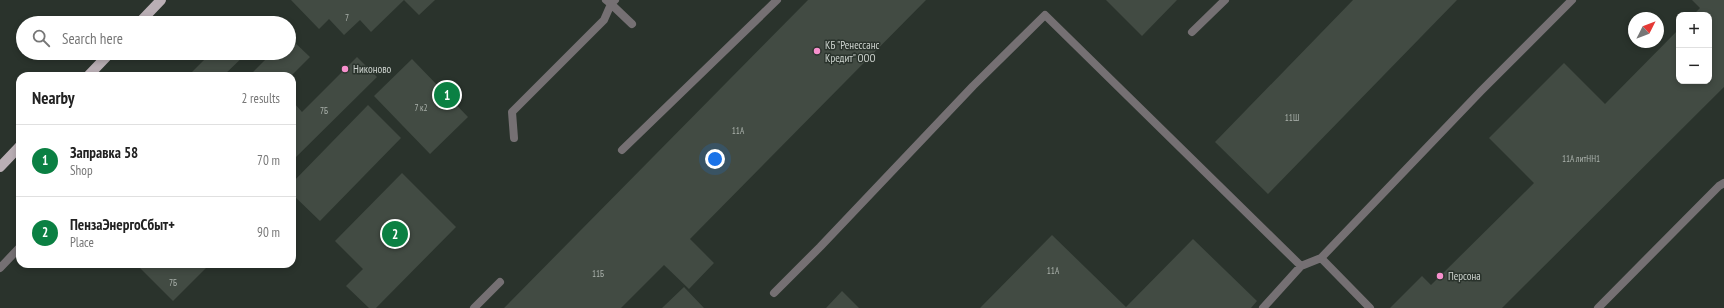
<!DOCTYPE html>
<meta charset="utf-8">
<style>
:root{--surface:#fff;--page:#f2f2f2;--text:#222;--muted:#767676;--line:#e0e0e0;--accent:#0b8043}
body{margin:0;font-family:"PT Sans Narrow",sans-serif;background:var(--page);color:var(--text)}
.controls{position:absolute;right:12px;top:12px;display:grid;overflow:hidden;border-radius:8px;box-shadow:0 2px 6px #0003}
.controls button{width:36px;height:36px;display:grid;place-items:center;padding:0;border:0;border-bottom:1px solid var(--line);background:var(--surface);color:var(--text);font:20px sans-serif}
.compass{position:absolute;left:1628px;top:12px;width:36px;height:36px;border-radius:50%;background:var(--surface);box-shadow:0 2px 6px #0003;rotate:48deg}
.you{position:absolute;left:715px;top:159px;width:14px;height:14px;margin:-10px;border:3px solid #fff;border-radius:50%;background:#1a73e8;box-shadow:0 0 0 6px #1a73e833}
.badge{display:grid;place-items:center;width:26px;height:26px;border-radius:50%;background:var(--accent);color:#fff;font-size:13px;font-weight:700}
.pin{position:absolute;translate:-50% -50%;border:2px solid #fff;box-shadow:0 1px 4px #0006}
.list{margin:0;padding:0;list-style:none}
h2{display:flex;justify-content:space-between;align-items:center;height:52px;margin:0;padding:0 16px;font-size:17px}
h2 small{font-size:13px;font-weight:400;color:var(--muted)}
.list li{display:grid;grid-template-columns:26px 1fr auto;gap:12px;align-items:center;box-sizing:border-box;height:72px;padding:0 16px;border-top:1px solid var(--line)}
.list b{display:block;font-size:15px;white-space:nowrap}
.list p{margin:0;font-size:13px;white-space:nowrap;color:var(--muted)}
.list em{font-size:13px;font-style:normal;color:var(--muted)}
.icon{flex:none;width:22px;height:22px;fill:none;stroke:currentColor;stroke-width:2;stroke-linecap:round;stroke-linejoin:round}
.map{position:relative;flex:none;width:1724px;height:308px;overflow:hidden}
.search{position:absolute;background:var(--surface);box-shadow:0 2px 6px #0003;left:16px;top:16px;width:280px;height:44px;display:flex;align-items:center;gap:10px;box-sizing:border-box;padding:0 14px;border-radius:22px;color:var(--muted);font-size:15px}
.panel{position:absolute;background:var(--surface);box-shadow:0 2px 6px #0003;left:16px;top:72px;width:280px;height:196px;border-radius:12px}
.map>svg:first-child{display:block}
</style>
<div class="map">
<svg width="1724" height="308" viewBox="0 0 1724 308">
<rect width="100%" height="100%" fill="#2a332c"/>
<!-- building -->
<path fill="#424b43" d="M291,0H435L419,15L404,0L371,32L360,20L344,35L329,19L319,29Z
M808,0H926L690,239L714,263L689,289L664,265L621,308H504Z
M1106,0H1177L1142,36Z
M1353,0H1457L1268,194L1215,142Z
M1692,0H1724V87L1502,308H1390L1422,276L1431,285L1534,183L1489,138L1564,63L1605,104L1679,29V81H1709V15H1693L1700,8Z
M247,18L252,23H242Z
M289,37L310,57L291,76H249L272,53H289Z
M211,53H247L223,76H197L192,72Z
M357,57L377,77L292,161V105L294,103L302,112Z
M412,59L468,117L430,154L374,96Z
M368,105L401,138L320,221L292,194V183Z
M402,173L456,227L376,308H369L346,286L363,269L335,241Z
M1052,235L1126,307L1193,239L1257,301L1251,308H980Z
M136,264H210L173,301Z
M684,287L704,308H662Z
M842,291L859,308H826Z"/>
<g fill="none" stroke-linecap="round" stroke-linejoin="round">
<!-- service -->
<path stroke="#757073" stroke-width="8" d="M615,0L611,4L632,24
M1192,32L1225,0
M514,138L512,112L604,20L611,4L606,0
M622,150L777,0
M0,268L20,247
M774,293L820,247L973,86L1045,15L1301,266L1321,258
M474,308L500,282
M1263,308L1301,266
M1370,308L1321,258L1481,91L1572,0
M1598,308L1719,186L1724,183"/>
<!-- primary -->
<path stroke="#baafb5" stroke-width="10" d="M139,23L161,0
M88,76L110,53
M0,167L20,146"/>
</g>
<!-- markers -->
<g fill="#f790cd" stroke="#2a332c" stroke-width="1.5">
<circle cx="817" cy="51" r="4"/>
<circle cx="345" cy="69" r="4"/>
<circle cx="1440" cy="276" r="4"/>
</g>
<g text-anchor="middle" dominant-baseline="central" stroke-width="3" stroke-linejoin="round" paint-order="stroke">
<!-- number labels -->
<g font-size="9" fill="#aab1ab">
<text x="347" y="17">7</text>
<text x="421" y="107">7 к2</text>
<text x="324" y="110">7Б</text>
<text x="1292" y="117">11Ш</text>
<text x="738" y="130">11А</text>
<text x="1581" y="158">11А литНН1</text>
<text x="1053" y="270">11А</text>
<text x="598" y="273">11Б</text>
<text x="173" y="282">7Б</text>
</g>
<!-- poi labels -->
<g font-size="11" fill="#cdd3ce" stroke="#2a332c" text-anchor="start">
<text x="825" y="45">КБ "Ренессанс<tspan x="825" dy="13">Кредит" ООО</tspan></text>
<text x="353" y="69">Никоново</text>
<text x="1448" y="276">Персона</text>
</g>
</g>
</svg>
<div class="controls">
<button>+</button>
<button>−</button>
</div>
<svg class="compass" viewBox="-18 -18 36 36"><path d="M0-13l5 13h-10z" fill="#e53935"/><path d="M0 13l5-13h-10z" fill="#767676"/></svg>
<div class="you"></div>
<div class="pin badge" style="left:447px;top:95px">1</div>
<div class="pin badge" style="left:395px;top:234px">2</div>
<div class="search"><svg class="icon" aria-label="search" viewBox="0 0 24 24"><circle cx="10" cy="10" r="6"/><path d="M15 15l6 6"/></svg>Search here</div>
<section class="panel">
<h2>Nearby<small>2 results</small></h2>
<ul class="list">
<li><span class="badge">1</span><div><b>Заправка 58</b><p>Shop</p></div><em>70 m</em></li>
<li><span class="badge">2</span><div><b>ПензаЭнергоСбыт+</b><p>Place</p></div><em>90 m</em></li>
</ul>
</section>
</div>
